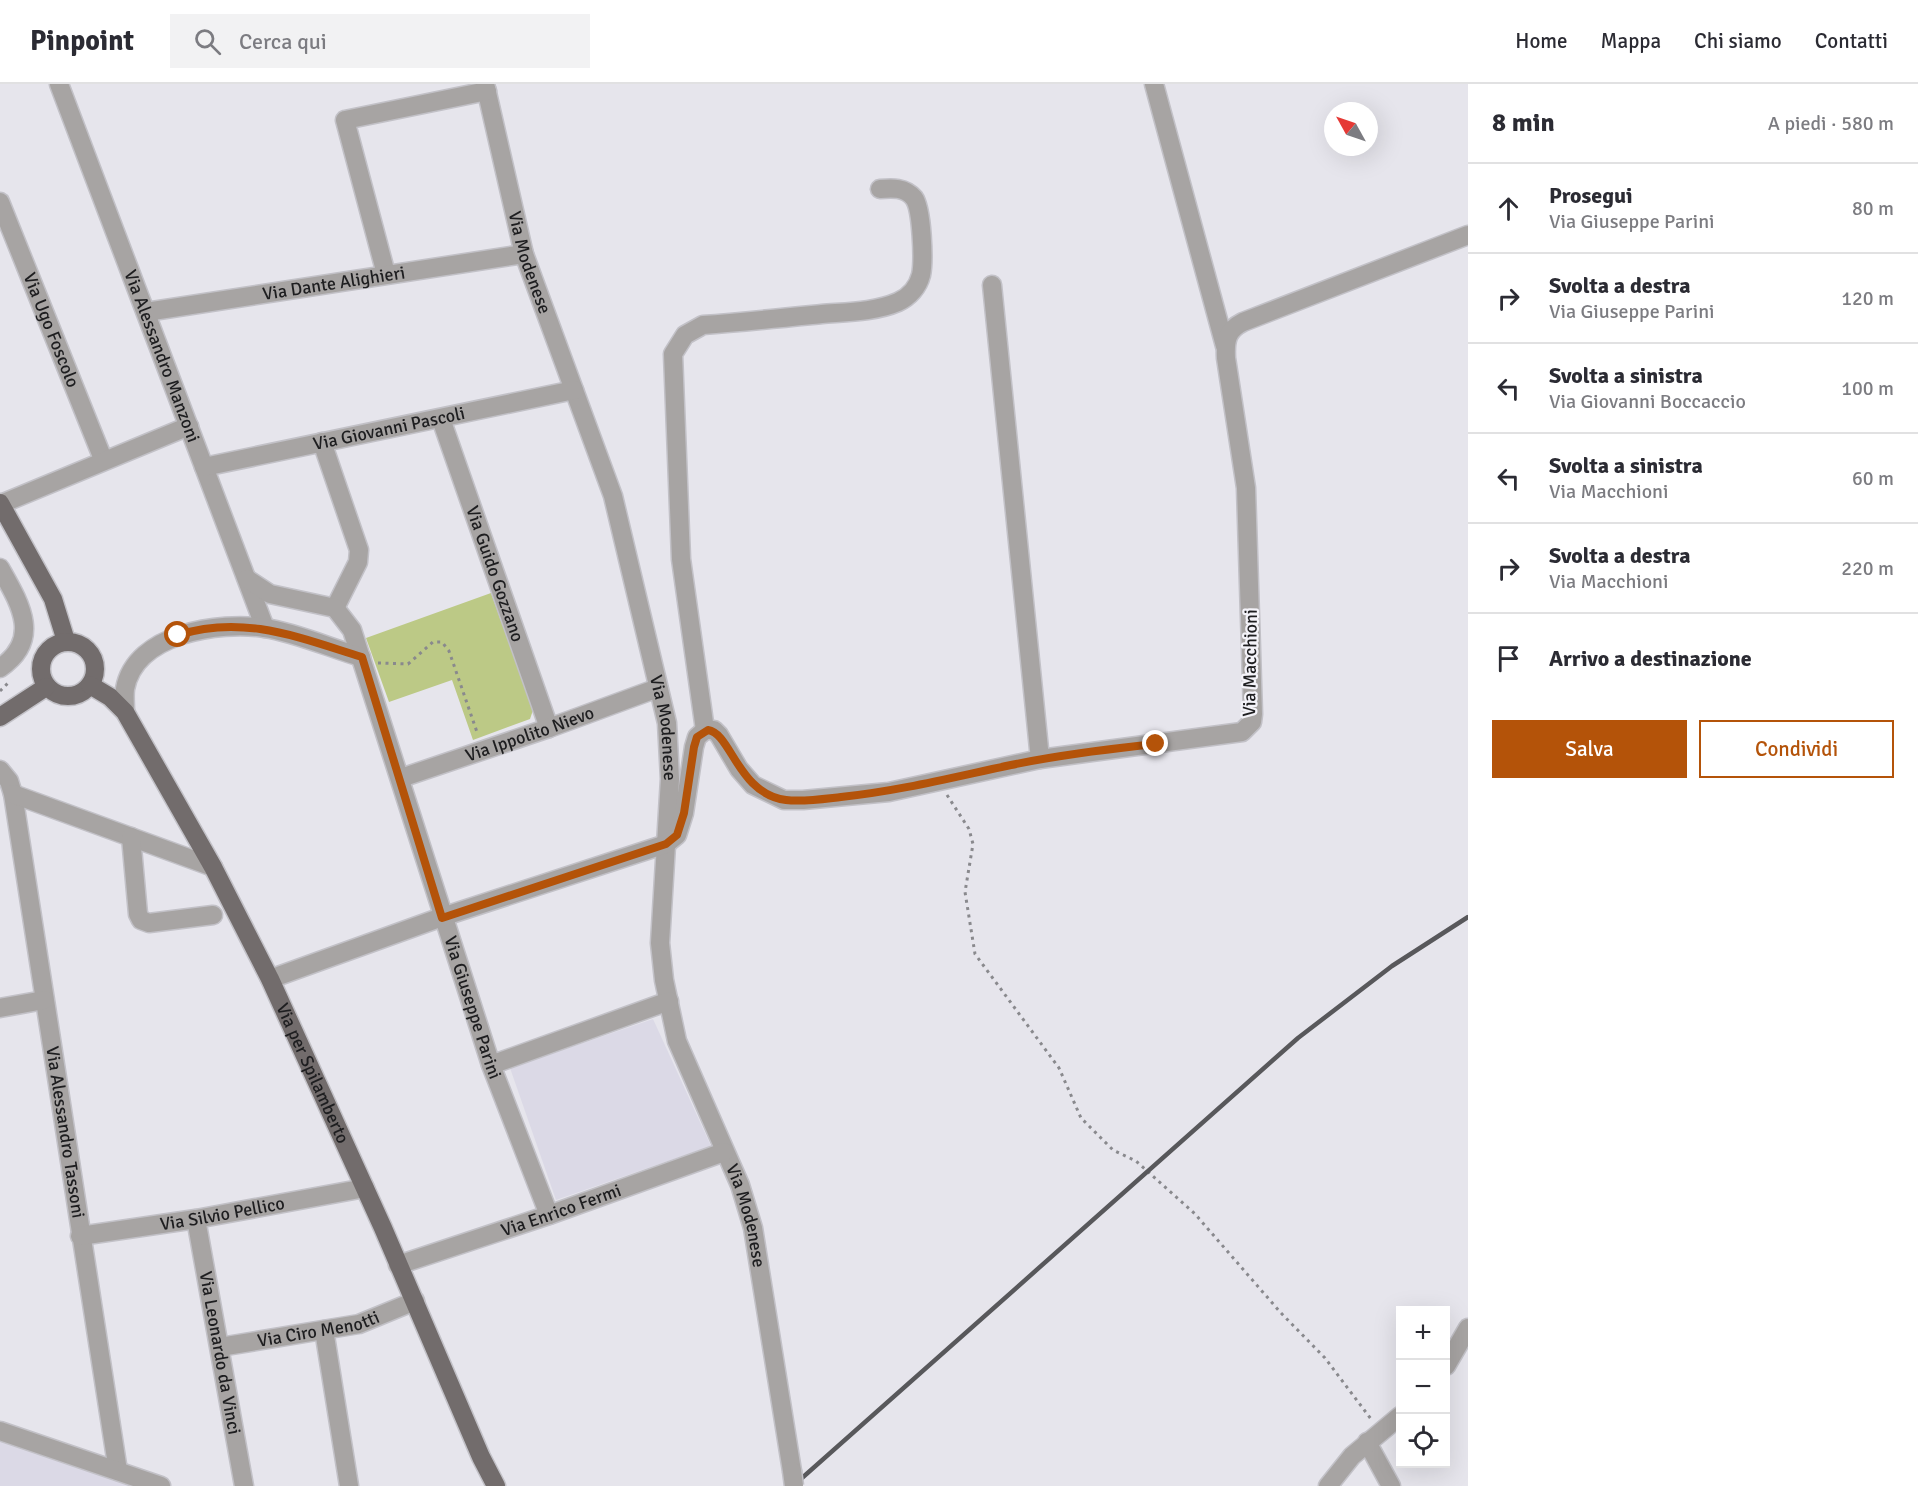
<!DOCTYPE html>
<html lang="it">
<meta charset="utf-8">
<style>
:root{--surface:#fff;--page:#f2f2f3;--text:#2b2b33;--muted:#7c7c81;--line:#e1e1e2;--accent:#b45309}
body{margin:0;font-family:Signika,sans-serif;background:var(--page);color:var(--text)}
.controls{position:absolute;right:18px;bottom:18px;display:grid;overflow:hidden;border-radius:0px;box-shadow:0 6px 24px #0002}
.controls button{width:54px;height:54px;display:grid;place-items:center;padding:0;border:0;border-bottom:2px solid var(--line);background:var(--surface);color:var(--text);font:30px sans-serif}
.compass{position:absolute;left:1324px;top:18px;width:54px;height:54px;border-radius:50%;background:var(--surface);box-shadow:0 6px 24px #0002;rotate:310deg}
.stop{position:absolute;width:18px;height:18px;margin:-14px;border:4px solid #b45309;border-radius:50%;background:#fff}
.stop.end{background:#b45309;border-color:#fff;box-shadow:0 2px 6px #0008}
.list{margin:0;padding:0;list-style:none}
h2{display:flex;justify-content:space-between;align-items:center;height:78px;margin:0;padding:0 24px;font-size:26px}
h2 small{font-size:20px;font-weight:400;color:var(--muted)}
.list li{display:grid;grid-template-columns:39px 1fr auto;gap:18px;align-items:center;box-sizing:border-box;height:90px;padding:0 24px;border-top:2px solid var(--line)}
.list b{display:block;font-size:22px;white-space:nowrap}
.list p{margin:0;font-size:20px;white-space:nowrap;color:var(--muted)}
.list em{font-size:20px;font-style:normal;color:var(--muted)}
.actions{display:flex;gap:12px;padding:18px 24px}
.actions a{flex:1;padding:14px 0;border:2px solid var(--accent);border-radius:0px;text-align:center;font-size:21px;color:var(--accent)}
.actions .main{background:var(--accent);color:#fff}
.icon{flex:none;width:33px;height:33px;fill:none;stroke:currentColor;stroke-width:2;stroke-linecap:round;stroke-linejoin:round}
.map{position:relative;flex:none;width:1468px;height:1402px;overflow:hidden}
header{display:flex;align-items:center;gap:36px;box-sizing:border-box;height:84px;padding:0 30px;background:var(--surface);border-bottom:2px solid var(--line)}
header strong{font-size:28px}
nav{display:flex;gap:33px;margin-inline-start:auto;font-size:21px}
.search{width:420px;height:54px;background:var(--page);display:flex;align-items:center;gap:15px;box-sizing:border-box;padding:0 21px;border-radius:0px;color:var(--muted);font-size:22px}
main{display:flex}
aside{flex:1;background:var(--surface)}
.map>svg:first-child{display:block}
</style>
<header>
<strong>Pinpoint</strong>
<div class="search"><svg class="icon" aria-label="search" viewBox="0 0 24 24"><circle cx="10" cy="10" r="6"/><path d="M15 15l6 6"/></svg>Cerca qui</div>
<nav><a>Home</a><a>Mappa</a><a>Chi siamo</a><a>Contatti</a></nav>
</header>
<main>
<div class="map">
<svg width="1468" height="1402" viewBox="0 0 1468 1402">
<rect width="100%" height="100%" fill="#e6e5ec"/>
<!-- built -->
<path fill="#dbd9e6" d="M653,935L711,1062L556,1116L510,984Z
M0,1351L141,1402H0Z"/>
<!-- green -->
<path fill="#bcc986" d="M491,509L533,626L530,635L473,656L452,596L389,618L366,554Z"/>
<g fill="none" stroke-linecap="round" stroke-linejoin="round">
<!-- minor casing -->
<g stroke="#c2c1c7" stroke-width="21">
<g id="minor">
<path id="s1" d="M59,0L265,544"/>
<path id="s2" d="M485,0L524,170L613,412L667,639L670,695L660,859L664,896L677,957L740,1101L753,1144L792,1387"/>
<path d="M1154,0L1225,262"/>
<path id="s3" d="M0,118L103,375"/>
<path d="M386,190L345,36L487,7"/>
<path d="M992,201L1040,675"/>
<path id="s4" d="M146,228L524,170"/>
<path id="s5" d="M441,335L549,644"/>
<path d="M322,358L359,466L358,478L335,524"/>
<path id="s6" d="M204,383L574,306"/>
<path d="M1,420L189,342"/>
<path d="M0,484C19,518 43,555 0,584"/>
<path id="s7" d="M247,495L270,510L335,524L352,546L491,981L549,1131"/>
<path d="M125,628C125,620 124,612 125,605C135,549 220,537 265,544C294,548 333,565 361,573"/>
<path d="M705,646L681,475L673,270L685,251L703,241C743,238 782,234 822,230C846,228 875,228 898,218C909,213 918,203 921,191C924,177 922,125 914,114C905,103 892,104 880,105"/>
<path id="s8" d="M0,686L9,697L13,710L118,1387"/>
<path id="s9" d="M401,694L549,644L658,604"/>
<path d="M13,710L213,783"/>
<path d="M131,753L138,830L141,836L149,839L213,831"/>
<path d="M270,895L442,833L666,760L677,751L684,729L694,663L697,653L705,646H714L719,651L739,685L753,701L784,716H803L889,708L1040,675L1242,648L1252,638L1253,630L1246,404L1226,274C1225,256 1227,246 1243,238L1468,151"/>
<path d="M0,924L44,916"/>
<path d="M491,981L669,917"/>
<path id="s10" d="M196,1135L244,1402"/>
<path id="s11" d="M80,1152L196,1135L365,1104"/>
<path id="s12" d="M398,1181L549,1131L724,1068"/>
<path d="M324,1246L349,1402"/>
<path id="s13" d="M220,1263L359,1240L415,1217"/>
<path d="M1446,1282L1468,1244"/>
<path d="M0,1347L161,1402"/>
<path d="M1367,1358L1391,1402"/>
<path d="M1328,1402L1352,1372L1400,1332"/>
</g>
</g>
<!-- major casing -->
<g stroke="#c2c1c7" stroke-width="21">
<g id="major">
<path d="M0,419L53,515L66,557"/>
<circle cx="68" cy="585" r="27"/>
<path id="s14" d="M90,601L110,613L125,628L213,783L270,895L383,1144L481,1373L496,1402"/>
<path d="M0,633L46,603"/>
</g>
</g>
<!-- path -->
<path stroke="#89898d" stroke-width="3" stroke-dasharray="3 4.5" stroke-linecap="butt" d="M378,579L408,580L433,558H442L449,567L478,651
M0,607L9,598
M947,711L969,745L973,760L965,808L975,870L1059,984L1081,1034L1113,1066L1136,1077L1195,1130L1281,1229L1325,1274L1371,1335"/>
<!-- minor -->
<use href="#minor" stroke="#a7a4a3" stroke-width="18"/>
<!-- major -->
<use href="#major" stroke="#726c6c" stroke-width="18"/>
<!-- rail -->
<path stroke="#58585b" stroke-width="4.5" d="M793,1402L1298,954L1392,882L1468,833"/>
<!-- minor-bridge casing -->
<g stroke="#c2c1c7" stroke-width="21" stroke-linecap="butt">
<path id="minor-bridge" d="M792,1387L794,1402"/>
</g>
<!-- minor-bridge -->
<use href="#minor-bridge" stroke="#a7a4a3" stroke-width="18"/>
</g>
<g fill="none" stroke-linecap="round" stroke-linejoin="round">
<!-- route -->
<path stroke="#b45309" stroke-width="8" d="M178,551C244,530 300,554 362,573L442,834L666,760L677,751L684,729L694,663L697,653L708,646C731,649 738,710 786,716C804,718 823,715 841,713C899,707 954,693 1011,681C1059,671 1108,665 1156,660"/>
</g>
<g text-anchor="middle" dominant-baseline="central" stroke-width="4.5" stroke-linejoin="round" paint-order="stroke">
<!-- street labels -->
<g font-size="18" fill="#1e1e20" stroke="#f4f3f9">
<text stroke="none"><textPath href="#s2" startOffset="184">Via Modenese</textPath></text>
<text stroke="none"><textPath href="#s4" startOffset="190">Via Dante Alighieri</textPath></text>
<text stroke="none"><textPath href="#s3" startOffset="138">Via Ugo Foscolo</textPath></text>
<text stroke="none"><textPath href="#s1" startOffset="291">Via Alessandro Manzoni</textPath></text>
<text stroke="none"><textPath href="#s6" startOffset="189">Via Giovanni Pascoli</textPath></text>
<text stroke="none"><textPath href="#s5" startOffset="164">Via Guido Gozzano</textPath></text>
<text transform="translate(1250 579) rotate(-89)">Via Macchioni</text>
<text stroke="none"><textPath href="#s2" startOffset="670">Via Modenese</textPath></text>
<text stroke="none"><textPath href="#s9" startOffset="136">Via Ippolito Nievo</textPath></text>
<text stroke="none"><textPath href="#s7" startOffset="518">Via Giuseppe Parini</textPath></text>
<text stroke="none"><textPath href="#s14" startOffset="452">Via per Spilamberto</textPath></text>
<text stroke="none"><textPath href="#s8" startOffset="370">Via Alessandro Tassoni</textPath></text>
<text stroke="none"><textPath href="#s12" startOffset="172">Via Enrico Fermi</textPath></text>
<text stroke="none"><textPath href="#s11" startOffset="144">Via Silvio Pellico</textPath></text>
<text stroke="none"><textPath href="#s2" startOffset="1174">Via Modenese</textPath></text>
<text stroke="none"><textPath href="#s13" startOffset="100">Via Ciro Menotti</textPath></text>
<text stroke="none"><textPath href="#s10" startOffset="136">Via Leonardo da Vinci</textPath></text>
</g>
</g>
</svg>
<div class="controls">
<button>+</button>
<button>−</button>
<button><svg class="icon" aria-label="locate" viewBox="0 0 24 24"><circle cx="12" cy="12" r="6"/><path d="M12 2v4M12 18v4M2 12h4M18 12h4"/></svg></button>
</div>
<svg class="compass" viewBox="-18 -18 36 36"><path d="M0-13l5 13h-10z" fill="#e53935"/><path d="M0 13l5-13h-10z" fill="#7c7c81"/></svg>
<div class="stop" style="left:178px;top:551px"></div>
<div class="stop end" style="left:1156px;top:660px"></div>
</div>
<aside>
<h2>8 min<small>A piedi · 580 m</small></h2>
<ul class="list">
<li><svg class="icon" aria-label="ahead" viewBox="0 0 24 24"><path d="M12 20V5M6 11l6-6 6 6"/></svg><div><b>Prosegui</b><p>Via Giuseppe Parini</p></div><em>80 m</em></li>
<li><svg class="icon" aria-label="right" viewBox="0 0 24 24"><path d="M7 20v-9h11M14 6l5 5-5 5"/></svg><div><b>Svolta a destra</b><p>Via Giuseppe Parini</p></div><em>120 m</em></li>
<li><svg class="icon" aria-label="left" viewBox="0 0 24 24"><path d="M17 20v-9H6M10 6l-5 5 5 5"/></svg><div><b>Svolta a sinistra</b><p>Via Giovanni Boccaccio</p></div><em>100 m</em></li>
<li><svg class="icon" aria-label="left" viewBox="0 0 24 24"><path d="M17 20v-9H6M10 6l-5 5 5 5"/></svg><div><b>Svolta a sinistra</b><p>Via Macchioni</p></div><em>60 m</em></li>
<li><svg class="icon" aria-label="right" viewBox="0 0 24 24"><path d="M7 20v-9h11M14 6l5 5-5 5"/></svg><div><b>Svolta a destra</b><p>Via Macchioni</p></div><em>220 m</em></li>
<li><svg class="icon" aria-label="arrive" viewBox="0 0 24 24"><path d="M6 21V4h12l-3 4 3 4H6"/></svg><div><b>Arrivo a destinazione</b></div></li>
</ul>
<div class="actions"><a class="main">Salva</a><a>Condividi</a></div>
</aside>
</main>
